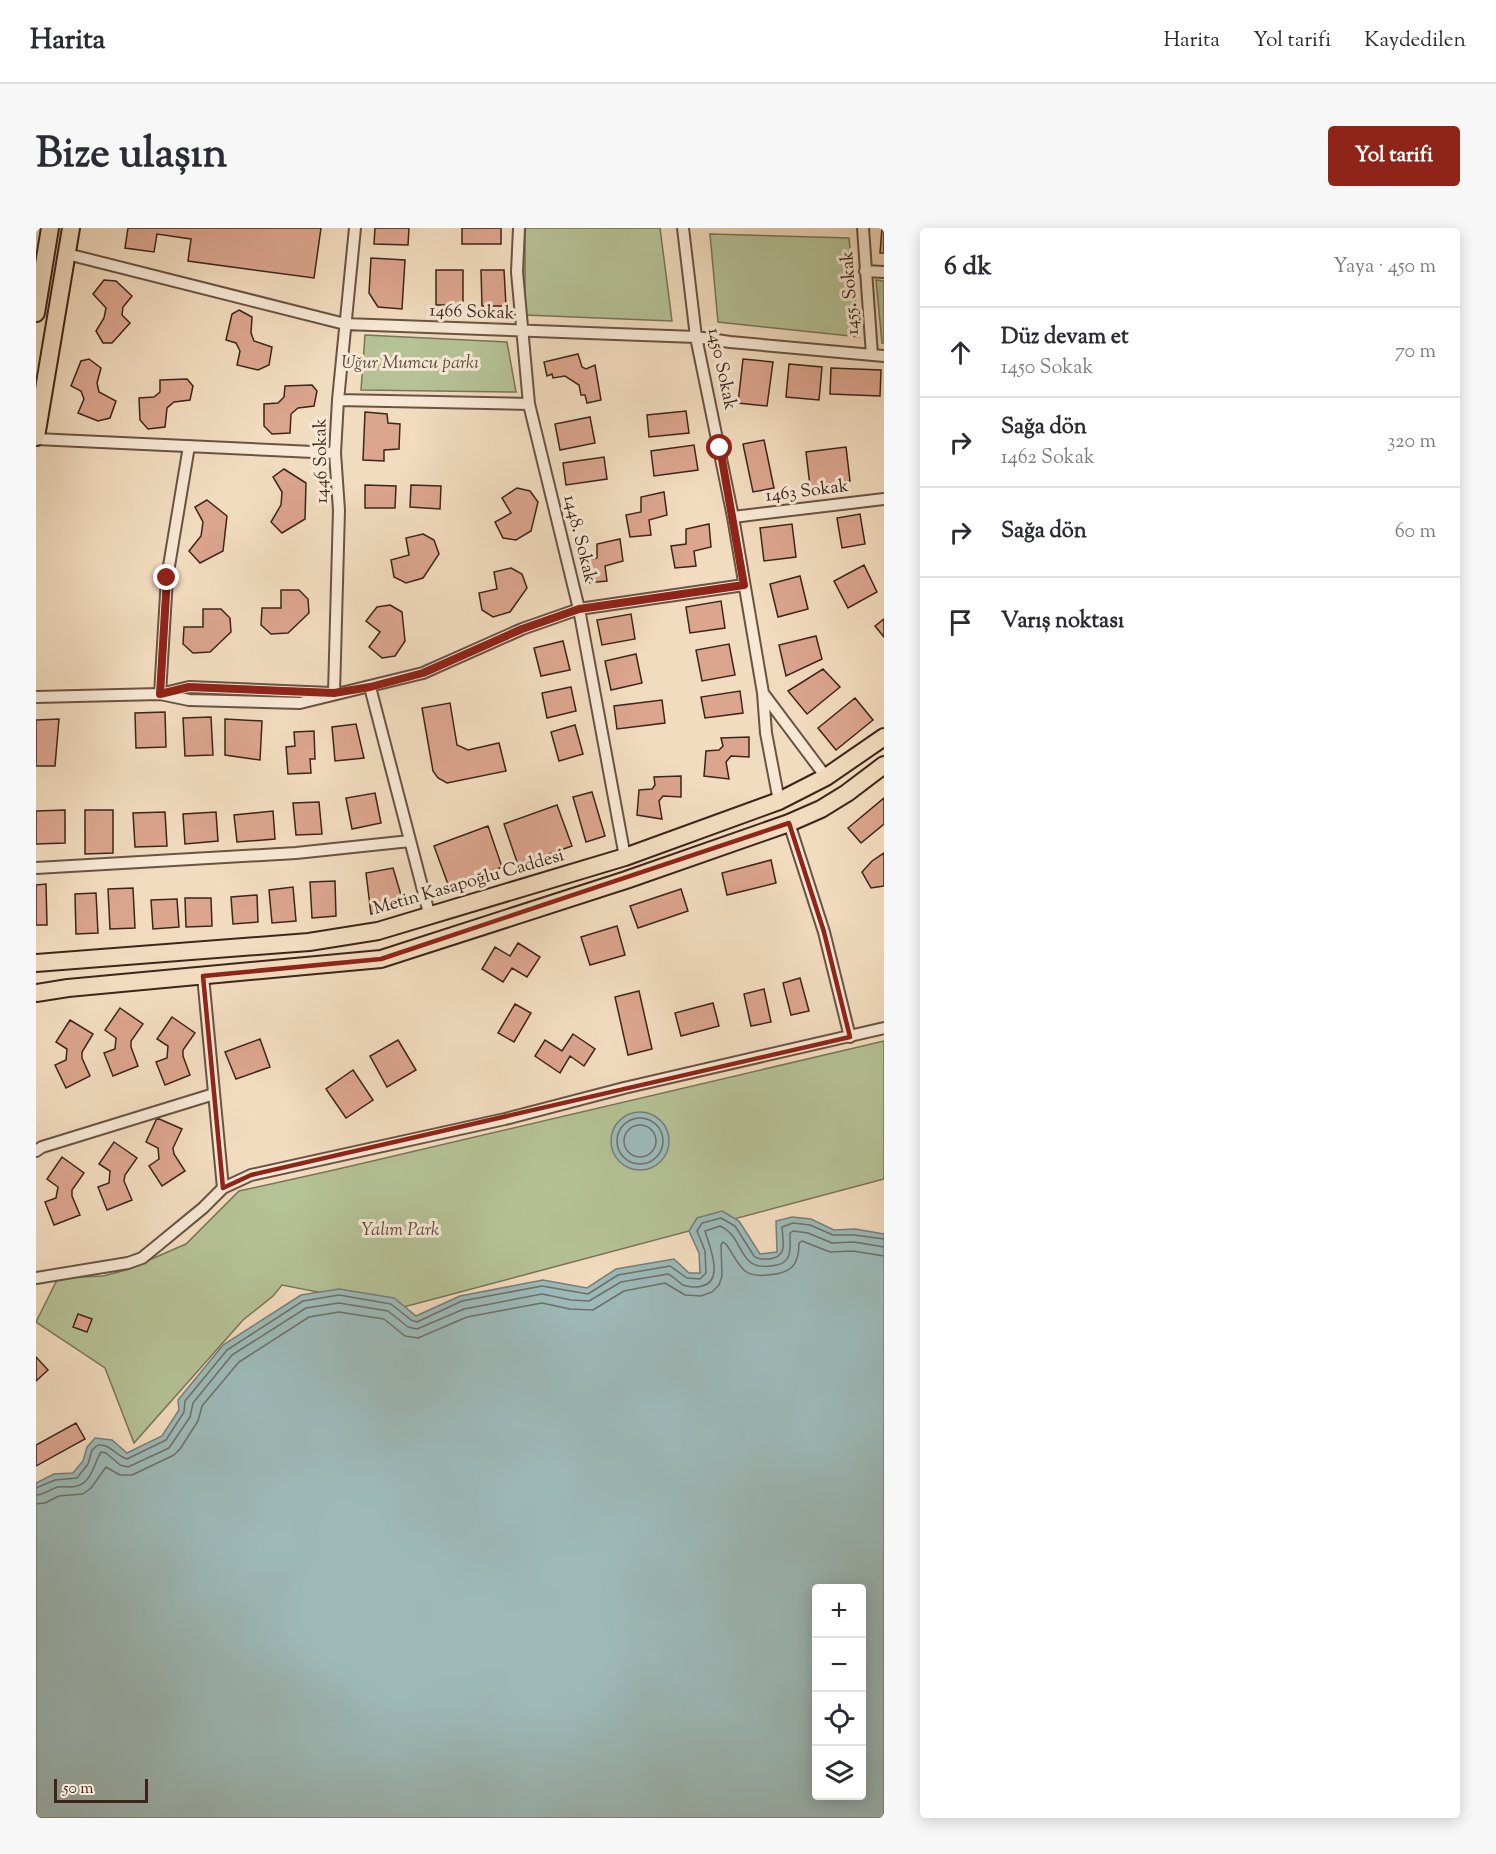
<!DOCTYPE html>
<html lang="tr">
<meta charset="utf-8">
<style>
:root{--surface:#fff;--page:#f7f7f7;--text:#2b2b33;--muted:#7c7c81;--line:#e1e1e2;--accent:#8f2418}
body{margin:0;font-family:"Sorts Mill Goudy",serif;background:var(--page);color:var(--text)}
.controls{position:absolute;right:18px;bottom:18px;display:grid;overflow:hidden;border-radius:6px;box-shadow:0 3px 15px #0003}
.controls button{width:54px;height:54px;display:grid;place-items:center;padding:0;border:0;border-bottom:2px solid var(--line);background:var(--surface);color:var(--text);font:30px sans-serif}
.scale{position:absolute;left:18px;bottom:15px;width:94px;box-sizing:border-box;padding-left:6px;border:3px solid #3d251a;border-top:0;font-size:16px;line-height:21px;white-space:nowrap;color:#3d251a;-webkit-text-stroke:4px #f7e8d5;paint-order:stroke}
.stop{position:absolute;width:18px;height:18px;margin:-14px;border:4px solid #8f2418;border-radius:50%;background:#fff}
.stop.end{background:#8f2418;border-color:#fff;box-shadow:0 2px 6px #0008}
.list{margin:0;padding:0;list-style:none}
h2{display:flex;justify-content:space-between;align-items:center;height:78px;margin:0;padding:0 24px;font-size:26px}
h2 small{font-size:20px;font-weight:400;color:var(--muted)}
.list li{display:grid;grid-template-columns:39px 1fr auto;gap:18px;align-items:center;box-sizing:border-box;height:90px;padding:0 24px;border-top:2px solid var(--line)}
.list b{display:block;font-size:22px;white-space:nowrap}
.list p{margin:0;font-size:20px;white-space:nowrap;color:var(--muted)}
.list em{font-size:20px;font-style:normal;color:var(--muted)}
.icon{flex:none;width:33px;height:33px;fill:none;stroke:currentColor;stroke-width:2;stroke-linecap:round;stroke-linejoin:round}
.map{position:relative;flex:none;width:848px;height:1590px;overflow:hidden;border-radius:6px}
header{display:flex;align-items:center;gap:36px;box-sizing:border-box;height:84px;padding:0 30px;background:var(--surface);border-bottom:2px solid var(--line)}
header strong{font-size:28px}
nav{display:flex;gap:33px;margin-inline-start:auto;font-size:21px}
.intro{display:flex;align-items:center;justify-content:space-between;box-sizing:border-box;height:144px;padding:0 36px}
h1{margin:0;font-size:42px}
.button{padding:15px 27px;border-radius:6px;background:var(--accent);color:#fff;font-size:21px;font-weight:700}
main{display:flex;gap:36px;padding:0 36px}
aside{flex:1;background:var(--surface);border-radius:6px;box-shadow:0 3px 15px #0003}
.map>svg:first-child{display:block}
</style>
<header>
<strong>Harita</strong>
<nav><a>Harita</a><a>Yol tarifi</a><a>Kaydedilen</a></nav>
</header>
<div class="intro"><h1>Bize ulaşın</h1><a class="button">Yol tarifi</a></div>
<main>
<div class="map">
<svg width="848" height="1590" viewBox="0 0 848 1590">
<rect width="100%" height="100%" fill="#f2dcbf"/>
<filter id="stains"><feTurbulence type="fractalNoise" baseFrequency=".00333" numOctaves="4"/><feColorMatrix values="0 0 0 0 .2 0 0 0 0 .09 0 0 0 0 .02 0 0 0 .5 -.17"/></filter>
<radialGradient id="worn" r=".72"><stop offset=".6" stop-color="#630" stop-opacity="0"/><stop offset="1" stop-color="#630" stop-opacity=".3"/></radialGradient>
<!-- green -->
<path fill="#b5c296" stroke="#797458" stroke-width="1.5" d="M489,0H624L636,93L489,87Z
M674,6L813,10L823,109L682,94Z
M840,52L848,53V115H846Z
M329,107L471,114L480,164L325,162Z
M848,813V951L364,1080L246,1057L237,1068L207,1092L98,1215L69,1140L0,1094L22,1050L67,1048L90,1042L150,1016L203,963L298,942Z"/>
<!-- water -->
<path fill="#9dbab9" stroke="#777e79" stroke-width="1.5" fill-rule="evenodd" d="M575 913a29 29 0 1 1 58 0a29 29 0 1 1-58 0Z
M686,983L703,993L724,1026L741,1024L740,993L756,989L775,991L798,1002L819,1001L848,1006V1590H0V1255L18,1246L37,1245L47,1233L51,1219L59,1210L76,1212L91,1225L126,1208L143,1182L142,1172L187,1117L265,1067L303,1061L358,1070L380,1088L424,1068L507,1052L551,1060L580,1041L638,1031L653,1045H664L663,1025L653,1003L661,990ZM826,1360V1568H780V1360Z"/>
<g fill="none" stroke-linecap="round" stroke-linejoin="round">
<!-- shore -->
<path stroke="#6d706a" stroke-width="1.5" d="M581 913a23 23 0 1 1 46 0a23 23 0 1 1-46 0Z
M588 913a16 16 0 1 1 32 0a16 16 0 1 1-32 0Z
M0,1260L19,1252L41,1250L52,1236L56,1222L62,1217C75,1216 79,1227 91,1231L130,1212L148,1184L149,1173L191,1122L267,1073L303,1067L355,1076L375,1092L381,1094L426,1073L506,1058L552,1066L582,1047L634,1038L651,1050L664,1051L670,1045L669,1023L661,1003L666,995L685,990L699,998L718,1028C723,1032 726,1031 733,1031C752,1029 747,1015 746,999L757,995L774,997L797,1007H818L848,1011
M0,1267C8,1267 14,1261 22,1259C28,1258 35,1260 41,1258C56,1254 58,1235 65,1224L70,1225L84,1237L92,1239L133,1220L154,1189L157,1175L196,1127L270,1080L303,1075L352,1083L372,1099L381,1101L428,1081L506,1066L535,1072L553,1073L585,1054L632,1046C637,1048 642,1054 647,1057C652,1059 661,1060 666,1058C689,1053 673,1017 669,1003L684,998C711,1010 699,1046 741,1037C757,1034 754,1018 754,1005L757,1003L772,1005L796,1015L818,1014L848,1019
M0,1276L9,1275L23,1268L47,1266L55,1260L70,1239L84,1247H96L138,1227L144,1221L162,1193L166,1178L203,1134L273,1089L303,1084L348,1091L369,1108L382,1110L431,1089L506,1075L534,1081L557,1082L588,1063L629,1055L649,1067L665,1068L676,1064L683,1057L686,1048L685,1017L687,1014L690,1016C696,1024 701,1036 709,1043C716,1048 724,1048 732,1047C754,1045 763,1039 763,1015L766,1013L794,1024L817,1023L848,1028"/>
</g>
<!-- building -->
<path fill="#dca58e" stroke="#3d251a" stroke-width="1.5" d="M92,0H285L278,50L152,33L155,11L121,6L118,24L89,20Z
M339,0H373L372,17L338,16Z
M426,0H465V16H426Z
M846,0H848V25H844Z
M335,30L369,32L366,81L342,79L333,65Z
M400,42H427V77H400Z
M445,42H468L470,78H446Z
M68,52L80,53L96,68L87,79L86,87L94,95L76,115H67L60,103L68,90L70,80L57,66Z
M203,82L216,89L215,105L218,113L236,119L233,137L222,142L201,137L204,123L200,115L190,112L196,86Z
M542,126L546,139L550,141L559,137L565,172L551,175L549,167H545L543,157L529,148L517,150L516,146L511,148L508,134Z
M53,131L65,140L61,155L63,164L80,173L74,190L62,193L42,185L48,171L45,163L35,158L45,133Z
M707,131L737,134L731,178L702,175Z
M753,136L786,139L783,172L750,169Z
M795,140L845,142L844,168L794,166Z
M151,151L157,158L154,172L138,174L131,180L129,199L112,201L104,192L103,170L118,169L124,164V152Z
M276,157L281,163L278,178L262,180L255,186L254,205L236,206L228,198V176L242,175L248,169L249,158Z
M650,183L653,205L613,209L611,187Z
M329,184L351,186L352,195L364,196L363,221L348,222V233L327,232Z
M554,189L559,215L524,222L519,196Z
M728,212L738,260L717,264L707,216Z
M658,217L662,242L618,248L615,223Z
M810,219L814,253L774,258L770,224Z
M568,229L571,251L530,257L527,235Z
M248,241L270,255L269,291L246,305L235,294L245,277L246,264L237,249Z
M329,257L360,258L359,280H329Z
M375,257L405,258L404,281L374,279Z
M481,260L494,263L502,274L495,303L480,312L467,310L459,294L475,285L466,270Z
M628,264L631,287L613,292L615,307L594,309L590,287L605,284V269Z
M171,272L191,288L187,323L164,335L153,323L165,308L167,294L159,279Z
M824,286L829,316L806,320L801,290Z
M673,296L675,319L658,323L660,338L639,340L635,318L650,316V301Z
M756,296L760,329L728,333L724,300Z
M387,306L398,312L403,326L387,350L370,355L358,349L355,332L373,327L370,310Z
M584,311L587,333L569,338L571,353L550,355L546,333L561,330V316Z
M828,337L841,364L812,380L798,353Z
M475,340L486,346L491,360L474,384L457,389L446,382L443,365L461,361L458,344Z
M764,348L772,381L742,389L734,356Z
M245,362H263L272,371L273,385L252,405L235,406L225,397L226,380H245Z
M685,373L689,400L654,405L650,379Z
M354,377L366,384L369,413L359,428L346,430L333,419L344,404L330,393L341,379Z
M167,381H185L194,390L195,404L174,424L157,425L147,416L148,399H167Z
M595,386L599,411L566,417L561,392Z
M848,391V409L839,398Z
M780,408L786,431L750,448L743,417Z
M527,413L534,442L505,448L498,420Z
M693,416L699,447L666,453L660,422Z
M600,426L606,455L575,462L569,433Z
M787,441L804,459L771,486L752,463Z
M535,459L540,483L511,490L506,465Z
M704,463L707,485L669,490L665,469Z
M819,470L837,492L800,522L782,500Z
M626,472L629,495L581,501L578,478Z
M414,475L421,517L432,522L463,515L470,543L411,555L402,550L397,543L386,480Z
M129,484L130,519L100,520L99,485Z
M175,489L177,527L149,528L147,490Z
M23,491L19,538H0V492Z
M189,491L226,493L224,532L189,527Z
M320,496L328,530L299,533L296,499Z
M539,497L547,526L523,533L515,504Z
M278,503L279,531H274L275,545L252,546L250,519L259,518L258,504Z
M713,509V529L695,528L690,534L693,551L668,548L670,523L683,522L687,518L685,510Z
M645,548V569L627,568L623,573L626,591L601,587L603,562L616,561L619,557L618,549Z
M556,564L569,608L550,614L537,569Z
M339,565L345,595L316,601L310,570Z
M848,570V596L825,615L812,600Z
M283,574L286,606L260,607L257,575Z
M521,577L536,618L482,637L468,596Z
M29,582V615L0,616V583Z
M49,582H77V625L49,626Z
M237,583L239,611L201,614L198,587Z
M129,584L131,618L99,619L97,585Z
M180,584L182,613L149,616L147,586Z
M452,598L466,639L413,659L398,618Z
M848,625V658L835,660L826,644L836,633Z
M735,632L740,655L691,667L686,645Z
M357,640L368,677L335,686L330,645Z
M299,653L300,688L276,690L274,654Z
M10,656L11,697H0V657Z
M257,659L260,693L236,695L233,662Z
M97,660L99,700L74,701L72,661Z
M645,661L652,683L602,700L594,678Z
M60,665L62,705L40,706L39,666Z
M221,667L222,694L197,696L195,669Z
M149,670H175L176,698L150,699Z
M141,671L143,699L117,701L115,672Z
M581,698L589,727L554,737L545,709Z
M482,715L504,729L491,749L476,740L467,754L446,741L459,719L474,728Z
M764,750L773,783L755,787L747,755Z
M728,761L735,794L715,798L708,766Z
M603,763L616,821L592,827L579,769Z
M677,775L683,798L645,808L639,785Z
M479,776L495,785L478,814L462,805Z
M84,780L107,796L95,813V819L102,838L77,848L68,825L79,821L80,810L69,802Z
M136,789L159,805L147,822V828L154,847L129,857L120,834L131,830L132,818L121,811Z
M34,792L57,806L46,824V830L54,848L30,860L19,837L30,832L31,821L20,814Z
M537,806L559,821L548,838L534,828L524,845L499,828L509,812L526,823Z
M224,811L234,839L200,851L189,824Z
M362,812L380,842L351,859L334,828Z
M317,842L337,872L310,890L290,861Z
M121,890L146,901L137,920L138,926L149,943L126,958L113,938L123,931L122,920L110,914Z
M78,914L101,930L89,947L88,953L96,972L71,982L62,959L73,955L74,943L63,936Z
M26,929L48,945L36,962V968L44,987L18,997L9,974L20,970L22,959L11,951Z
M42,1086L56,1091L51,1104L37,1099Z
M0,1129L12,1142L0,1153Z
M40,1195L49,1211L0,1238V1217Z"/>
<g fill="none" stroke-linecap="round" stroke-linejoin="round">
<!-- street casing -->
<g stroke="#6a5343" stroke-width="14">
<path id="street" d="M483,0L481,44L493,176L543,381L589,629
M647,0L660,109L697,289L727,465L730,505L743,573
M827,0L836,127
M31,26L309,96L660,109L694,114L848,128
M829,43L848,44
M302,172L493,176
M0,211L299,225
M697,289L848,271
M334,459L394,689
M128,465L153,459L295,465
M298,465L303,282L299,225L302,172L319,0
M727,465L790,549
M124,466L131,350L153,218
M0,469L124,466L153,472L264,475L387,445L486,401L543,381L708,357
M753,595L788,704L814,809
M0,640L260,625L374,613
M167,748L187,960
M0,923L6,919L178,866
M0,1050L92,1035L106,1030L122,1017L167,980L187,960L215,947L469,891L588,860L848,800"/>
</g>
<!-- primary casing -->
<g stroke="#3d251a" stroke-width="20">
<path id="primary" d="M0,85L14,0
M0,209L35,0
M0,735L273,714L342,703L589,629L743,573L790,549L848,509
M0,765L32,760L345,731L590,652L753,595L785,581L811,565L848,537"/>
</g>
<!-- street -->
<use href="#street" stroke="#f7e8d5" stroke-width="10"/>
<!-- primary -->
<use href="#primary" stroke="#f2dcbf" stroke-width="16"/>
</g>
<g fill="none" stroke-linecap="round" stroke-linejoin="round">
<!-- route -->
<path stroke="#8f2418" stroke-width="8" d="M131,350L124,466L153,459L298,465L334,459L387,445L486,401L543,381L708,357L684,220"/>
</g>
<!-- marked area -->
<path fill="none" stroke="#8f2418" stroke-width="4.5" stroke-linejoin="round" d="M753,595L788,704L814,809L215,947L187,960L167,748L345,731Z"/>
<g text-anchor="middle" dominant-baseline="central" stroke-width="6" stroke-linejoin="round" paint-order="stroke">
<!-- street labels -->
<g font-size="18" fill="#3d251a" stroke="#f7e8d5">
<text transform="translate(815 65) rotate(-94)">1455. Sokak</text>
<text transform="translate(436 85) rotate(2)">1466 Sokak</text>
<text transform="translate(685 141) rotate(78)">1450 Sokak</text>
<text transform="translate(286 233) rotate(-91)">1446 Sokak</text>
<text transform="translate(771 264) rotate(-7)">1463 Sokak</text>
<text transform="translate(543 311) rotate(76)">1448. Sokak</text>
<text transform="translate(433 655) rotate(-16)">Metin Kasapoğlu Caddesi</text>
</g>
<!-- park labels -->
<g font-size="18" font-style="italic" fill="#5b4c39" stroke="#f7e8d5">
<text x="374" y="136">Uğur Mumcu parkı</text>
<text x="364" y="1003">Yalım Park</text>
</g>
</g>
<rect width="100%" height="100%" filter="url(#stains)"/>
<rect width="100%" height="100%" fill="url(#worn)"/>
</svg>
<div class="controls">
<button>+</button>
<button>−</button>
<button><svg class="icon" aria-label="locate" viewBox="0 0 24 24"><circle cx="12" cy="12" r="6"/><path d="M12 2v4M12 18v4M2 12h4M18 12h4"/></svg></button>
<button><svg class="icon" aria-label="layers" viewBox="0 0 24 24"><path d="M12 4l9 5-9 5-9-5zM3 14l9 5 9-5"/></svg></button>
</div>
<div class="scale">50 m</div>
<div class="stop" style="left:684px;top:220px"></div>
<div class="stop end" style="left:131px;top:350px"></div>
</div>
<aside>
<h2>6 dk<small>Yaya · 450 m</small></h2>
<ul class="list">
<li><svg class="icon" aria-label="ahead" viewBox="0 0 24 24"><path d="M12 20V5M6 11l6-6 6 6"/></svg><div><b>Düz devam et</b><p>1450 Sokak</p></div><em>70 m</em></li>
<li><svg class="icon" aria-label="right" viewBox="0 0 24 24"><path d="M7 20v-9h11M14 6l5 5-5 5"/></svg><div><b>Sağa dön</b><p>1462 Sokak</p></div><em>320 m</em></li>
<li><svg class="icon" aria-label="right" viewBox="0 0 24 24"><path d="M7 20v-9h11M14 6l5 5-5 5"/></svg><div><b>Sağa dön</b></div><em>60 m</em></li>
<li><svg class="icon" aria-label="arrive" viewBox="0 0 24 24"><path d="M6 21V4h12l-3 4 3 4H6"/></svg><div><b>Varış noktası</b></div></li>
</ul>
</aside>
</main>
